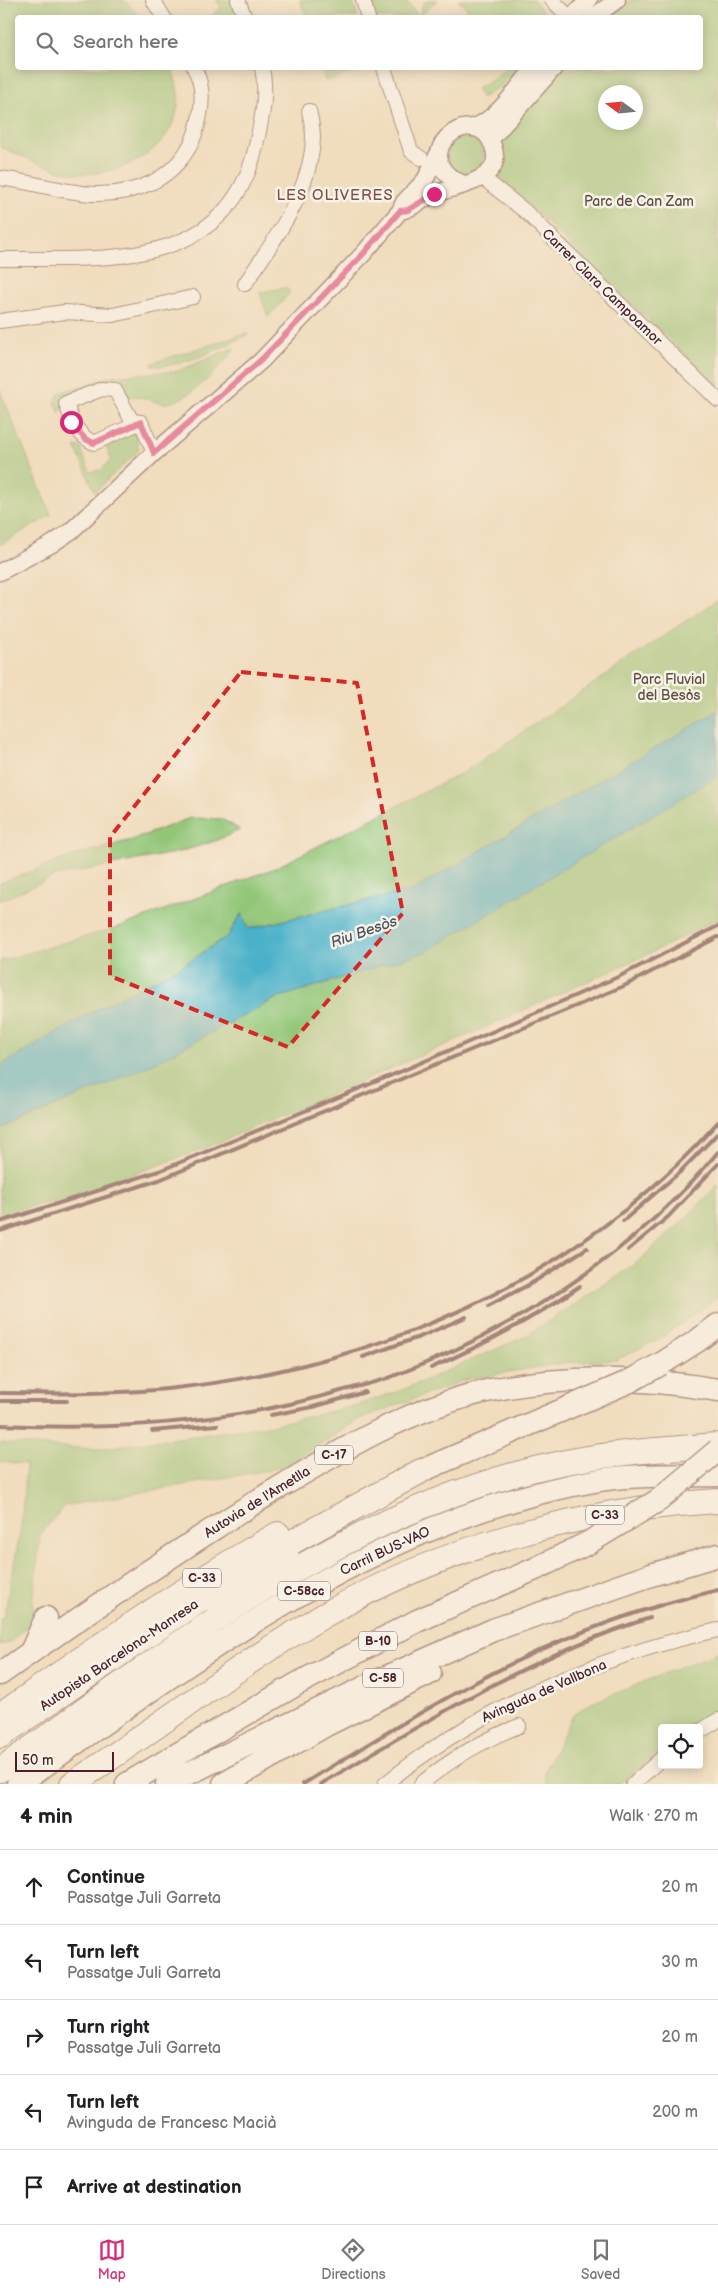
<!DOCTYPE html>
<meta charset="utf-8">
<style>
:root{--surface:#fff;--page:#f6f6f6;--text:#202124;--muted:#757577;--line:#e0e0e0;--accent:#db2777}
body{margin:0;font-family:"Balsamiq Sans",sans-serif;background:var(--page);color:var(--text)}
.controls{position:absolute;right:15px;bottom:15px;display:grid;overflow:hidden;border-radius:5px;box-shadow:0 2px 12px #0003}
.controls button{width:45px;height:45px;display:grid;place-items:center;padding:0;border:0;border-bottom:1px solid var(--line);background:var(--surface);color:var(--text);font:25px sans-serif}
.compass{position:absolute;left:598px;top:85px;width:45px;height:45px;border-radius:50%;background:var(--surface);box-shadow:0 2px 12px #0003;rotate:285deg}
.scale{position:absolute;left:15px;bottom:12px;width:99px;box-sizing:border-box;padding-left:5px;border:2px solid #4a1f2b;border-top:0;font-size:14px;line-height:18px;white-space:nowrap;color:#4a1f2b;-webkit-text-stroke:4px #f7f3e8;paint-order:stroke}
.stop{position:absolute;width:15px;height:15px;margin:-11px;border:4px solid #db2777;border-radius:50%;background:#fff}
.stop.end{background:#db2777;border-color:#fff;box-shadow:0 1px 5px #0008}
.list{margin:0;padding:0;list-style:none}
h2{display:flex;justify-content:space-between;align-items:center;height:65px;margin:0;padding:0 20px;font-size:21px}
h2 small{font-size:16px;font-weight:400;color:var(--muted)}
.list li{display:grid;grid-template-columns:32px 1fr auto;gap:15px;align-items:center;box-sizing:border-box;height:75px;padding:0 20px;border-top:1px solid var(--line)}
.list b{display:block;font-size:19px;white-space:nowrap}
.list p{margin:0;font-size:16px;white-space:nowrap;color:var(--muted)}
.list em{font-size:16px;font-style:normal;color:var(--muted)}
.icon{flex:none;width:28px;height:28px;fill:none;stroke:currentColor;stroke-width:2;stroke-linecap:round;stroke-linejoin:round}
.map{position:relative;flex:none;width:718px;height:1784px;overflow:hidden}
.search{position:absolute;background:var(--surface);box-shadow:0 2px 12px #0003;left:15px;right:15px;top:15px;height:55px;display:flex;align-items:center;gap:12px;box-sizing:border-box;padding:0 18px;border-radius:5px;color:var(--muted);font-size:19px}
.sheet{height:440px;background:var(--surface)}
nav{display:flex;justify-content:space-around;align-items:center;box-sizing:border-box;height:70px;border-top:1px solid var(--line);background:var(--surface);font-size:14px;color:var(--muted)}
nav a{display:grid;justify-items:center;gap:2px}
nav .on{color:var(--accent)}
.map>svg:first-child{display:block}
</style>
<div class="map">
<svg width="718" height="1784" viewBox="0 0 718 1784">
<rect width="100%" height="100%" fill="#f7f3e8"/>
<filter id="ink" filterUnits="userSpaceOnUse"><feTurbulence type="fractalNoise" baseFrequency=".02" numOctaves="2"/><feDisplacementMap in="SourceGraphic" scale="10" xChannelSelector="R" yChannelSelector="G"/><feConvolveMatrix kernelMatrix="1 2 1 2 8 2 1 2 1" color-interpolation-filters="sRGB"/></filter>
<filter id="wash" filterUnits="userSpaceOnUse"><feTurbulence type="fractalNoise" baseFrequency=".0096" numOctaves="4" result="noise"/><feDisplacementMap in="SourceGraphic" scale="20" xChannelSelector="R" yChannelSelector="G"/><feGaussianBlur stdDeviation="1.12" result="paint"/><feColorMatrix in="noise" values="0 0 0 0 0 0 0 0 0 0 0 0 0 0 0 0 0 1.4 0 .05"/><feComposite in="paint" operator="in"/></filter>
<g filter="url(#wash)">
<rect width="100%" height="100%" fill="#f1ddbe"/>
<!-- green -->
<path fill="#92c677" stroke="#6e7251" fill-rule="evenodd" d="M0,0H124L141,17L18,18V68H172C175,80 180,92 178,105C172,153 116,179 72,173C47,169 24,156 0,147Z
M216,0H233L239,18H209L221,7Z
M300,0H352L358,17H306Z
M369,0H405L419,16L423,3L430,0H438L419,17L375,18Z
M457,0H534L543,12L545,17H477Z
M631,0H718V386L498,176L499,140L559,68H700V18L603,17ZM606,92H636V122H606Z
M321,68H369L325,81Z
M506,68H519L506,82L482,98L476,89L491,81Z
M447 156a18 18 0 1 1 36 0a18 18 0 1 1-36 0Z
M284,288H287L290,293L268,317L260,292Z
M247,333L248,335C222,347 181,369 152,366V363Z
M233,348L235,350C217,368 195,398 168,403C155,405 143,394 129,397L127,392L122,393L98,384C81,388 64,396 60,413L55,403L59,393L112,376L178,371Z
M0,390L51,515L0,545Z
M133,432L135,434L139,450L95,492L75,447L80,446L90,472L101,470L111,460L105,443Z
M718,599V711L415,889L248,929L241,914L228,936L182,966L92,1012L0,1066V961L122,926L275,868L464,772Z
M718,776V919L655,951L473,1033L201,1150L69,1197L0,1215V1130L144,1068L277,998L425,952Z
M190,818L222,819L240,830L215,841L179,852L55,876L0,901V883L75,855L132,840Z
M718,1185V1297L661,1338L616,1360L562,1363L468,1379L359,1419L285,1467L64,1506L40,1535L31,1624L9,1643L0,1645V1618L4,1616L21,1527L26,1464L0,1462V1443L97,1449L267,1426L354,1406L405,1389L524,1337L580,1301L636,1263L685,1219Z
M718,1653V1713L694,1728H662V1750L619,1784H547L544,1773L574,1713L592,1703L685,1665Z"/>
<!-- water -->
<path fill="#4ab1c9" stroke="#4a687a" d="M718,711V776L425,952L277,998L144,1068L0,1130V1066L92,1012L182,966L228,936L242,913L248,929L415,889Z"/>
</g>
<g filter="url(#ink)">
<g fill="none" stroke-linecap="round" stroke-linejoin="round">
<!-- minor casing -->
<g stroke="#633c41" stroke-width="16">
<path id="minor" d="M153,0L164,18
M238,0L245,18
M363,0L368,18
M552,0L570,18
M384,68L411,151L421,158
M0,178C56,185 98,208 153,182C172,172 188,155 195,134C202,113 206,88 194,68
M483,178L526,212L718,400
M0,259C98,258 225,273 255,150C261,123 268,95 262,68
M245,284C274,240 311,192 313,138C313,129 311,119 309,111
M0,321L65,312L113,315L193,297
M102,389L115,390L132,421L141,422L94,443C77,435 71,420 66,403Z
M141,422L154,453
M699,1732L718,1720
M385,1784C480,1707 599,1656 718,1630
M421,1784C451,1759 483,1740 519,1726
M633,1784L662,1758"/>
</g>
<!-- tertiary casing -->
<g stroke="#633c41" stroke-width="19">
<path id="tertiary" d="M570,18L589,0
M592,18L617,0
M472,128C498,119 517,88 534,68
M490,140L554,68
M400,211C413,209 422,199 434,194C456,186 506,181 493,146C474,96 401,159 464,184
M0,572L52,544L71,531L154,453L261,361L364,253L400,211L404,202L425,180L440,150"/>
</g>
<!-- trunk casing -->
<g stroke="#633c41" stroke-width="25">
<path id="trunk" d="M661,1364L697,1341L718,1325
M421,1471L516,1430
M31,1652L46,1618
M0,1674C89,1611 178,1550 270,1493C339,1451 411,1407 491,1390C565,1375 643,1377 718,1390
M18,1784C198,1657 377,1517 600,1480C639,1474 679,1476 718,1475
M127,1784L297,1684L369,1646L417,1621L535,1569L588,1543
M167,1784L380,1680L493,1630L651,1575L718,1555
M224,1784L326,1725L430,1673"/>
</g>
<!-- motorway casing -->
<g stroke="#633c41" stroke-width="26">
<path id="motorway" d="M265,1557L421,1471
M192,1604L287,1557
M0,1716C90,1651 181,1589 278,1534
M0,1736L205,1596
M0,1770C176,1647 350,1505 566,1462C616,1452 667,1449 718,1445
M72,1784C156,1729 236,1666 323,1616C442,1547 580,1509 718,1501"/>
</g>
<!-- minor -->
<use href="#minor" stroke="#fff" stroke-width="14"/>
<!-- tertiary -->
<use href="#tertiary" stroke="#fff" stroke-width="16"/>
<!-- trunk -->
<use href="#trunk" stroke="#fff" stroke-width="22"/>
<!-- motorway -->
<use href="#motorway" stroke="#fff" stroke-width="24"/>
<!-- rail -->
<path stroke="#4a1f2b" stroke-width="4" d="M623,1221L680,1172L718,1133
M0,1222L159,1171L402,1071L620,976L718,926
M0,1231L159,1180L624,986L718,937
M628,1250L668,1217L718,1164
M488,1306L532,1283L587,1248
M363,1357L422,1336L466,1317
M431,1368C483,1345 533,1319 580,1286
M0,1393C56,1394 112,1394 167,1389C376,1367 577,1281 718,1122
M0,1401H67
M271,1415L313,1407L365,1392
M0,1425C115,1431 231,1423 341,1391C358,1386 375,1383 391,1377C515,1330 633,1254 718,1152
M152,1431L217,1425
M303,1784C373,1741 443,1697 517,1661C580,1630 650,1606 718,1590
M321,1784C427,1721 532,1655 650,1618"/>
<!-- trunk-bridge casing -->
<g stroke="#633c41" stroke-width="25" stroke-linecap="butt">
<path id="trunk-bridge" d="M516,1430L628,1382L661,1364
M588,1543L659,1500L718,1450"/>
</g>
<!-- trunk-bridge -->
<use href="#trunk-bridge" stroke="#fff" stroke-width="22"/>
</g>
</g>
<g fill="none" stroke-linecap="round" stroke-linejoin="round" filter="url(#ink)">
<!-- route -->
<path stroke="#db2777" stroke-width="6" d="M71,422L85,439L94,443L141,422L154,453L261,360L364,253L400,211L408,210L434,194"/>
</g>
<!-- marked area -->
<path d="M0 0H718V1784H0ZM241,672L357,683L403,913L288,1047L110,976V837Z" fill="#f1ddbe" fill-opacity=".55" fill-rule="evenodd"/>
<path fill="none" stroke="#d62828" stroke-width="4" stroke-dasharray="10 6" stroke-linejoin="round" d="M241,672L357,683L403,913L288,1047L110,976V837Z"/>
<g text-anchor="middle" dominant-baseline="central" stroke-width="5" stroke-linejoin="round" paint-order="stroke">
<!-- shield labels -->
<g fill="#f7f3e8" stroke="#7e5f64" stroke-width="1">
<rect x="315" y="1445.5" width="38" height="19" rx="4"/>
<rect x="586" y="1505.5" width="38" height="19" rx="4"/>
<rect x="183" y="1568.5" width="38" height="19" rx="4"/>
<rect x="278" y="1581.5" width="52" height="19" rx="4"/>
<rect x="359" y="1631.5" width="38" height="19" rx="4"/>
<rect x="363" y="1668.5" width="40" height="19" rx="4"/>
</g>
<g font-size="12" font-weight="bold" fill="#4a1f2b">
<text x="334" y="1455">C-17</text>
<text x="605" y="1515">C-33</text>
<text x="202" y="1578">C-33</text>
<text x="304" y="1591">C-58cc</text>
<text x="378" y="1641">B-10</text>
<text x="383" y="1678">C-58</text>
</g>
<!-- park labels -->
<g font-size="14" fill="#605142" stroke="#f7f3e8">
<text x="639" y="201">Parc de Can Zam</text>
<text x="669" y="679">Parc Fluvial<tspan x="669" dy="16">del Besòs</tspan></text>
</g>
<!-- street labels -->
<g font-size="14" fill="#4a1f2b" stroke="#f7f3e8">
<text transform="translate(602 287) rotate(44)">Carrer Clara Campoamor</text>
<text transform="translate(257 1502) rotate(-32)">Autovia de l'Ametlla</text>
<text transform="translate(385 1551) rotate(-25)">Carril BUS-VAO</text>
<text transform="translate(119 1655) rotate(-34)">Autopista Barcelona-Manresa</text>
<text transform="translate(544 1691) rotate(-24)">Avinguda de Vallbona</text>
</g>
<!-- neighbourhood labels -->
<g font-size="15" letter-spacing="1" fill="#814f47" stroke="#f7f3e8">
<text x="335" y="195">LES OLIVERES</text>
</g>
<!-- water labels -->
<g font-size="15" font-style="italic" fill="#4a5262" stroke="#f7f3e8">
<text transform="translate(364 932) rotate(-19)">Riu Besòs</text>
</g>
</g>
</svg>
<div class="controls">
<button><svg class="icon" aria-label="locate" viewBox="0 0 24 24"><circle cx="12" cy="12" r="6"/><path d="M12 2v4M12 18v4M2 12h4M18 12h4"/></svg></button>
</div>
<svg class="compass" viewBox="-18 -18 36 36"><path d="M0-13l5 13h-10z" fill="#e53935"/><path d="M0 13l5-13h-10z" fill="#757577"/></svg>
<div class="scale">50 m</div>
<div class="stop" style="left:71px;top:422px"></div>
<div class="stop end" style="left:434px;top:194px"></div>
<div class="search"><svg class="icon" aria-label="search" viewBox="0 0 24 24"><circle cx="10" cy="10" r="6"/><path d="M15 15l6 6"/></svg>Search here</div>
</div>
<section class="sheet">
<h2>4 min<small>Walk · 270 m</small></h2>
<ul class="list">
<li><svg class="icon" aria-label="ahead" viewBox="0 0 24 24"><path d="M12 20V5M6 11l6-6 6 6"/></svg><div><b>Continue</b><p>Passatge Juli Garreta</p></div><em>20 m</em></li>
<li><svg class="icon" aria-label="left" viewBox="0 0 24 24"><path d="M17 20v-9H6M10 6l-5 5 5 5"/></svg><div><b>Turn left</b><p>Passatge Juli Garreta</p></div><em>30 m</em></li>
<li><svg class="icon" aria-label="right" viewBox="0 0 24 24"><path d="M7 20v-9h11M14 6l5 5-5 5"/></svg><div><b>Turn right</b><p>Passatge Juli Garreta</p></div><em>20 m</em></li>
<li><svg class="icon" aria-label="left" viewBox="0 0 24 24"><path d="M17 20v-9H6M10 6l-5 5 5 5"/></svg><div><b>Turn left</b><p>Avinguda de Francesc Macià</p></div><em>200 m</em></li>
<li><svg class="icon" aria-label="arrive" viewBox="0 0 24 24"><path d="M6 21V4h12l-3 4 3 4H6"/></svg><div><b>Arrive at destination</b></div></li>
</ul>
</section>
<nav>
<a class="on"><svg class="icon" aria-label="map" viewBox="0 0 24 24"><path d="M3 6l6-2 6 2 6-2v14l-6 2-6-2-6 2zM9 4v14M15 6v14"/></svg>Map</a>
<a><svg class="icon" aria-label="directions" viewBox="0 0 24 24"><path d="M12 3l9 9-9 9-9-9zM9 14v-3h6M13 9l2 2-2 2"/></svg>Directions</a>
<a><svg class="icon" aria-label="saved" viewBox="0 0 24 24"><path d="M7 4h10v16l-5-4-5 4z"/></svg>Saved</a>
</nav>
